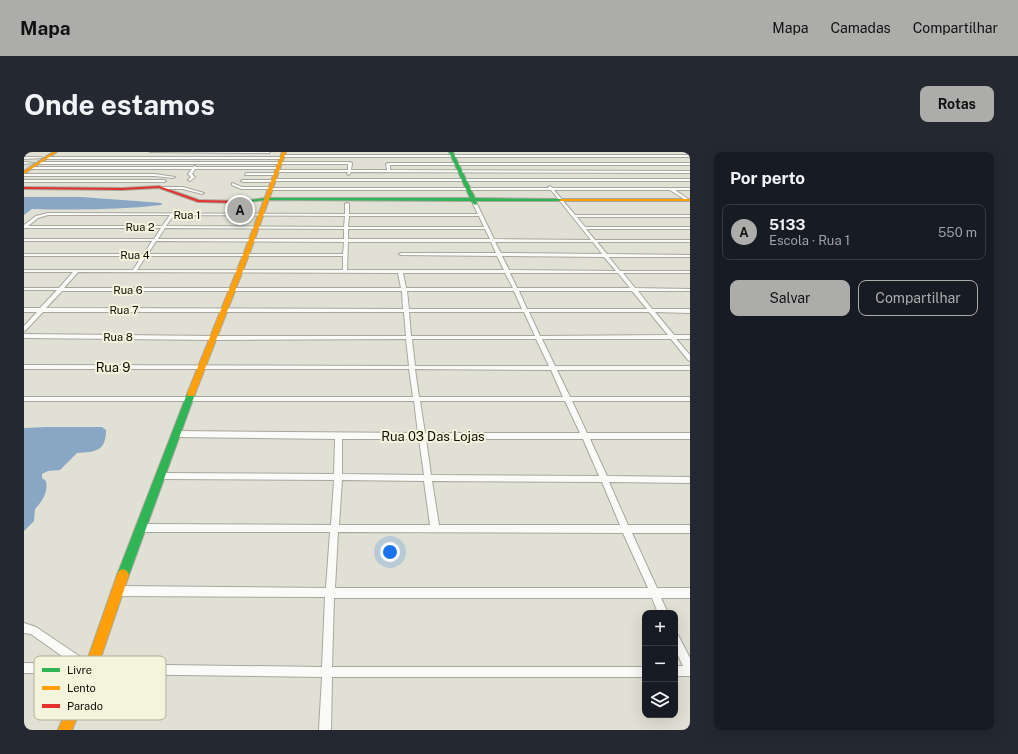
<!DOCTYPE html>
<html lang="pt">
<meta charset="utf-8">
<style>
:root{--surface:#171b24;--page:#242831;--text:#f1f3f6;--muted:#9ea1a6;--line:#363941;--accent:#acacaa}
body{margin:0;font-family:"Public Sans",sans-serif;background:var(--page);color:var(--text)}
.controls{position:absolute;right:12px;bottom:12px;display:grid;overflow:hidden;border-radius:8px;box-shadow:0 4px 16px #0002}
.controls button{width:36px;height:36px;display:grid;place-items:center;padding:0;border:0;border-bottom:1px solid var(--line);background:var(--surface);color:var(--text);font:20px sans-serif}
.you{position:absolute;left:366px;top:400px;width:14px;height:14px;margin:-10px;border:3px solid #fff;border-radius:50%;background:#1a73e8;box-shadow:0 0 0 6px #1a73e833}
.badge{display:grid;place-items:center;width:26px;height:26px;border-radius:50%;background:var(--accent);color:#111;font-size:13px;font-weight:700}
.pin{position:absolute;translate:-50% -50%;border:2px solid #fff;box-shadow:0 1px 4px #0006}
.list{margin:0;padding:0;list-style:none}
h2{display:flex;justify-content:space-between;align-items:center;height:52px;margin:0;padding:0 16px;font-size:17px}
h2 small{font-size:13px;font-weight:400;color:var(--muted)}
.list li{display:grid;grid-template-columns:26px 1fr auto;gap:12px;align-items:center;box-sizing:border-box;height:56px;margin:0 8px 8px;padding:0 8px;border:1px solid var(--line);border-radius:8px}
.list b{display:block;font-size:15px;white-space:nowrap}
.list p{margin:0;font-size:13px;white-space:nowrap;color:var(--muted)}
.list em{font-size:13px;font-style:normal;color:var(--muted)}
.actions{display:flex;gap:8px;padding:12px 16px}
.actions a{flex:1;padding:9px 0;border:1px solid var(--accent);border-radius:8px;text-align:center;font-size:14px;color:var(--accent)}
.actions .main{background:var(--accent);color:#111}
.icon{flex:none;width:22px;height:22px;fill:none;stroke:currentColor;stroke-width:2;stroke-linecap:round;stroke-linejoin:round}
.map{position:relative;flex:none;width:666px;height:578px;overflow:hidden;border-radius:8px}
header{display:flex;align-items:center;gap:24px;box-sizing:border-box;height:56px;padding:0 20px;background:var(--accent);color:#111}
header strong{font-size:19px}
nav{display:flex;gap:22px;margin-inline-start:auto;font-size:14px}
.intro{display:flex;align-items:center;justify-content:space-between;box-sizing:border-box;height:96px;padding:0 24px}
h1{margin:0;font-size:28px}
.button{padding:10px 18px;border-radius:8px;background:var(--accent);color:#111;font-size:14px;font-weight:700}
main{display:flex;gap:24px;padding:0 24px}
aside{flex:1;background:var(--surface);border-radius:8px;box-shadow:0 4px 16px #0002}
.map>svg:first-child{display:block}
</style>
<header>
<strong>Mapa</strong>
<nav><a>Mapa</a><a>Camadas</a><a>Compartilhar</a></nav>
</header>
<div class="intro"><h1>Onde estamos</h1><a class="button">Rotas</a></div>
<main>
<div class="map">
<svg width="666" height="578" viewBox="0 0 666 578">
<rect width="100%" height="100%" fill="#e1e0d4"/>
<!-- water -->
<path fill="#89a7c4" d="M0,45H58L138,51L137,53C94,58 51,58 8,57L0,63Z
M23,275H78L82,278C82,299 72,300 53,301L36,318L24,319L18,322V326L22,329C24,341 19,348 11,357L10,369L0,379V276Z"/>
<g fill="none" stroke-linecap="round" stroke-linejoin="round">
<!-- street casing -->
<g stroke="#a8a79e" stroke-width="2">
<path id="street" d="M0,0H2L0,2Z
M126,0H246L245,1Z
M257,3H666V5H258Z
M0,5H17L18,6L0,7Z
M23,5H258L259,6L258,7H22Z
M0,10L11,11L0,12Z
M15,10H326L328,11L327,18H363L362,12L364,11H666V13H366V18L666,19V21L327,20L325,23L323,22L324,20H253L251,19L253,18H324V12H14Z
M171,14L172,15H254L256,16L254,17H171L168,22L171,25L166,29L164,28L167,25L164,22L168,17H6L4,16L6,15H169Z
M222,21H251L253,22L251,23H221Z
M0,22H130L151,25L149,26L130,24H0Z
M249,27H666V29H251L249,30H219L217,29L219,28H247Z
M0,28H140L142,29L140,30H0Z
M208,31L218,35H246L248,36H525L524,35L526,34L529,36H666V38H651L664,47L663,49L646,38H530L551,63H666V65H553L561,75H666V77H562L571,88H666V90H573L583,102L666,103V105H585L596,119H666V121H599L611,136L666,137V139H614L628,157H666V161L631,160L650,183H666V187H652L666,203V209L664,208L647,187H518L531,214H666V218H533L546,245H666V249H548L563,281H666V287H566L583,324L666,325V331L585,330L604,373H666V381H608L633,436H666V446H637L644,461H634L628,446H310L308,515H621V525H308L307,578H295L298,525L0,521V511L49,512L7,482L0,481V471L12,475L67,512L298,515L301,445L94,444L91,442L89,439L91,436L94,434L302,436L306,380H116L113,379L112,376L113,373L116,372L307,373L310,328L136,327L133,326L132,324L133,322L136,321L310,322L311,287L151,285L148,282L151,279L394,281L390,249H0V245H389L385,217H0V213L385,214L382,187L189,188L0,186V182L189,184H382L380,160H19L2,178L0,179V174L13,160H0V156H16L33,138H0V136H35L49,120H0V118H109L118,104H0V102H120L128,89H0V87H130L137,76H0V73L12,64L24,61L321,62V52L323,51L325,52V62H454L449,52L451,51L453,52L470,87L567,88L527,38H246L244,37H217L208,33ZM24,63H146L138,74H4L14,66ZM150,63L321,64L320,75L142,74ZM325,64H455L460,75H324ZM141,76L320,77V87H134ZM324,77H461L466,87H324ZM132,89L320,90L319,102H124ZM324,90H467L472,101H377L375,102L377,103L473,104L480,118H323ZM471,90H569L578,102L477,101ZM122,104H319V118H113ZM478,104L580,105L592,119L485,118ZM54,120L374,121L377,136H40ZM379,121H481L489,136H382ZM486,121H594L606,136H493ZM38,139H378L379,157L22,156ZM383,139H490L498,157H385ZM495,139H608L623,157H503ZM385,160H500L511,184H387ZM505,160H625L644,183L516,184ZM388,187H512L525,214H391ZM391,217L527,218L539,245H395ZM396,249H541L556,281H401ZM318,287H395L400,323L318,322ZM402,287H559L575,324L407,323ZM318,328L400,329L406,373H315ZM408,329L578,330L596,373H415ZM314,380L599,381L624,436H311Z
M139,35H159L180,41L178,42L159,37H138Z
M651,481L654,483L666,506V524H651V514H659L651,497Z"/>
</g>
<!-- fast casing -->
<g stroke="#a8a79e" stroke-width="2">
<path id="fast" d="M425,0H429L451,46L537,47L539,48L537,49H452L453,52L451,53L447,49L242,48L214,51L212,50L242,46H446Z
M167,239L171,242L105,423L103,427L99,429L95,427L93,423L163,242Z"/>
</g>
<!-- slow casing -->
<g stroke="#a8a79e" stroke-width="2">
<path id="slow" d="M29,0H33L0,22V19Z
M258,0H262L225,103L171,242L170,244H164L163,242L219,103Z
M537,47H666V49H535Z
M99,417L103,419L105,423L73,517L48,578H34L60,517L93,423L95,419Z"/>
</g>
<!-- jam casing -->
<g stroke="#a8a79e" stroke-width="2">
<path id="jam" d="M135,34L175,48L214,49L216,50L214,51L174,50L135,36L98,38L0,37V35L98,36Z"/>
</g>
<!-- street -->
<use href="#street" fill="#fafaf9" fill-rule="evenodd"/>
<!-- fast -->
<use href="#fast" fill="#30b455" fill-rule="evenodd"/>
<!-- slow -->
<use href="#slow" fill="#ff9f0a" fill-rule="evenodd"/>
<!-- jam -->
<use href="#jam" fill="#e5322d" fill-rule="evenodd"/>
</g>
<g text-anchor="middle" dominant-baseline="central" stroke-width="4" stroke-linejoin="round" paint-order="stroke">
<!-- far-street labels -->
<g font-size="11" fill="#0d0c05" stroke="#f4f3db">
<text x="163" y="63">Rua 1</text>
<text x="116" y="75">Rua 2</text>
<text x="111" y="103">Rua 4</text>
<text x="104" y="138">Rua 6</text>
<text x="100" y="158">Rua 7</text>
<text x="94" y="185">Rua 8</text>
</g>
<!-- street labels -->
<g font-size="13" fill="#0d0c05" stroke="#f4f3db">
<text x="89" y="215">Rua 9</text>
<text x="409" y="284">Rua 03 Das Lojas</text>
</g>
</g>
<!-- legend -->
<rect x="10" y="504" width="132" height="64" rx="6" fill="#f4f3db" stroke="#afae9b" stroke-width="1"/>
<rect x="18" y="516" width="18" height="4" fill="#30b455"/>
<rect x="18" y="534" width="18" height="4" fill="#ff9f0a"/>
<rect x="18" y="552" width="18" height="4" fill="#e5322d"/>
<g font-size="11" fill="#0d0c05">
<text x="43" y="522">Livre</text>
<text x="43" y="540">Lento</text>
<text x="43" y="558">Parado</text>
</g>
</svg>
<div class="controls">
<button>+</button>
<button>−</button>
<button><svg class="icon" aria-label="layers" viewBox="0 0 24 24"><path d="M12 4l9 5-9 5-9-5zM3 14l9 5 9-5"/></svg></button>
</div>
<div class="you"></div>
<div class="pin badge" style="left:216px;top:58px">A</div>
</div>
<aside>
<h2>Por perto<small></small></h2>
<ul class="list">
<li><span class="badge">A</span><div><b>5133</b><p>Escola · Rua 1</p></div><em>550 m</em></li>
</ul>
<div class="actions"><a class="main">Salvar</a><a>Compartilhar</a></div>
</aside>
</main>
